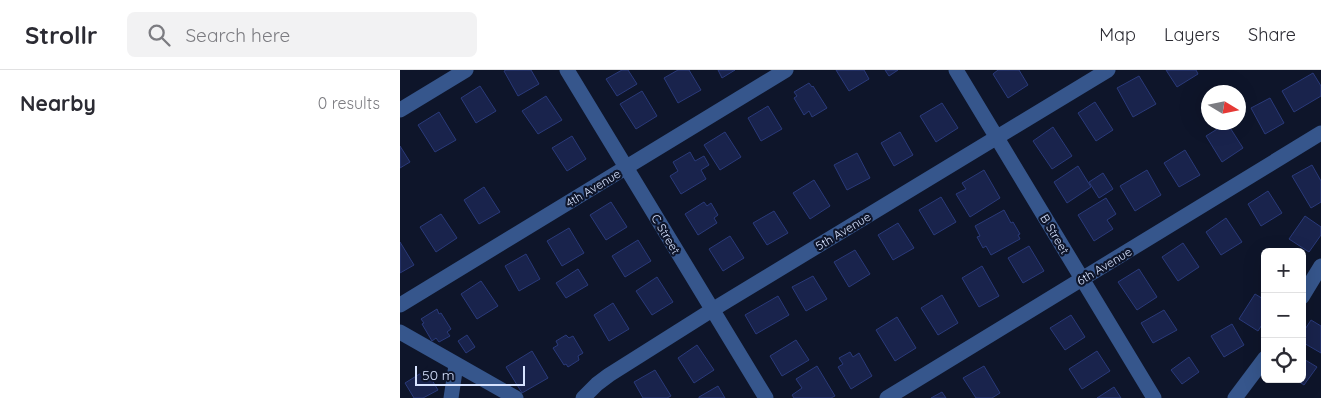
<!DOCTYPE html>
<meta charset="utf-8">
<style>
:root{--surface:#fff;--page:#f2f2f3;--text:#2b2b33;--muted:#7c7c81;--line:#e1e1e2}
body{margin:0;font-family:Quicksand,sans-serif;background:var(--page);color:var(--text)}
.controls{position:absolute;right:15px;bottom:15px;display:grid;overflow:hidden;border-radius:8px;box-shadow:0 5px 20px #0002}
.controls button{width:45px;height:45px;display:grid;place-items:center;padding:0;border:0;border-bottom:1px solid var(--line);background:var(--surface);color:var(--text);font:25px sans-serif}
.compass{position:absolute;left:801px;top:15px;width:45px;height:45px;border-radius:50%;background:var(--surface);box-shadow:0 5px 20px #0002;rotate:100deg}
.scale{position:absolute;left:15px;bottom:12px;width:110px;box-sizing:border-box;padding-left:5px;border:2px solid #d7e3ff;border-top:0;font-size:14px;line-height:18px;white-space:nowrap;color:#d7e3ff;-webkit-text-stroke:4px #0e152a;paint-order:stroke}
.list{margin:0;padding:0;list-style:none}
h2{display:flex;justify-content:space-between;align-items:center;height:65px;margin:0;padding:0 20px;font-size:21px}
h2 small{font-size:16px;font-weight:400;color:var(--muted)}
.icon{flex:none;width:28px;height:28px;fill:none;stroke:currentColor;stroke-width:2;stroke-linecap:round;stroke-linejoin:round}
.map{position:relative;flex:none;width:921px;height:328px;overflow:hidden}
header{display:flex;align-items:center;gap:30px;box-sizing:border-box;height:70px;padding:0 25px;background:var(--surface);border-bottom:1px solid var(--line)}
header strong{font-size:24px}
nav{display:flex;gap:28px;margin-inline-start:auto;font-size:18px}
.search{width:350px;height:45px;background:var(--page);display:flex;align-items:center;gap:12px;box-sizing:border-box;padding:0 18px;border-radius:8px;color:var(--muted);font-size:19px}
main{display:flex}
aside{flex:1;background:var(--surface)}
.map>svg:first-child{display:block}
</style>
<header>
<strong>Strollr</strong>
<div class="search"><svg class="icon" aria-label="search" viewBox="0 0 24 24"><circle cx="10" cy="10" r="6"/><path d="M15 15l6 6"/></svg>Search here</div>
<nav><a>Map</a><a>Layers</a><a>Share</a></nav>
</header>
<main>
<aside>
<h2>Nearby<small>0 results</small></h2>
<ul class="list">
</ul>
</aside>
<div class="map">
<svg width="921" height="328" viewBox="0 0 921 328">
<rect width="100%" height="100%" fill="#0e152a"/>
<!-- building -->
<path fill="#19234c" stroke="#2a3a7a" d="M106,0H131L139,14L118,26L104,1Z
M222,0H228L237,14L217,26L206,9Z
M278,0H289L301,20L278,33L264,8Z
M318,0H335L322,8Z
M436,0H464L469,9L449,21Z
M485,0H498L489,6Z
M598,0H619L628,15L608,28L593,4Z
M766,0H796L798,4L777,17Z
M913,3L921,16V26L894,42L882,21Z
M739,6L756,34L733,47L717,18Z
M409,13L412,17L413,16L427,38L412,47L409,41L404,45L394,28L397,26L394,22Z
M80,16L96,41L76,53L61,28Z
M242,21L257,46L236,59L220,34Z
M146,26L162,50L138,64L122,41Z
M870,28L884,53L865,64L851,38Z
M695,32L713,60L696,71L678,43Z
M542,33L558,58L536,72L520,46Z
M368,36L382,59L361,71L348,48Z
M39,42L56,70L35,82L18,55Z
M827,53L843,78L822,92L806,66Z
M653,57L672,86L652,99L633,71Z
M325,62L341,87L320,100L304,75Z
M500,62L513,85L494,96L481,73Z
M172,66L186,89L167,101L152,78Z
M0,76L10,92L0,98Z
M785,80L800,105L779,117L764,93Z
M290,82L295,91L304,86L309,95L301,100L306,109L281,124L270,106L278,101L273,92Z
M457,83L470,108L447,120L434,95Z
M912,95L921,111V132L911,138L892,106Z
M678,96L691,117L667,133L654,112Z
M584,100L600,128L570,147L556,124L566,119L562,113Z
M747,100L761,125L735,141L720,116Z
M703,103L713,119L699,128L689,112Z
M414,110L430,136L410,149L393,123Z
M84,117L100,142L79,154L64,130Z
M868,121L882,143L861,156L848,134Z
M541,127L556,152L534,165L519,140Z
M706,128L716,144L707,150L713,159L694,171L678,145Z
M211,132L227,157L206,170L190,145Z
M304,132L307,136L311,133L318,145L314,148L317,153L298,165L285,144Z
M604,140L611,153L613,152L620,164L618,165L620,169L591,185L586,176L583,178L577,167L580,166L575,156Z
M374,141L388,163L367,175L353,153Z
M41,144L57,168L36,182L20,157Z
M905,146L921,157V165L909,182L889,169Z
M826,148L842,172L821,185L806,162Z
M498,153L514,178L493,190L478,165Z
M169,158L184,183L162,196L147,171Z
M330,166L344,188L323,201L309,179Z
M238,170L251,191L225,207L212,186Z
M0,172L14,195L0,203Z
M783,173L799,197L778,211L762,187Z
M629,176L644,201L623,213L608,188Z
M455,180L470,204L449,217L434,192Z
M126,184L140,209L119,221L105,196Z
M582,196L599,226L579,237L562,208Z
M178,199L188,215L166,228L156,213Z
M739,199L757,227L737,240L718,212Z
M413,206L427,229L406,241L392,217Z
M257,207L273,232L252,245L236,221Z
M81,211L98,236L77,249L61,224Z
M855,224L865,230V250L858,261L839,249Z
M542,225L558,253L538,265L521,238Z
M378,226L389,245L356,264L345,245Z
M213,233L229,259L209,271L194,245Z
M37,239L39,244L41,243L51,259L47,262L50,266L39,272L36,268L32,271L22,254L24,253L21,249Z
M764,240L777,260L753,273L741,253Z
M671,245L685,267L665,280L650,258Z
M497,247L516,278L495,291L476,260Z
M911,250L921,256V283L902,272V264Z
M832,254L844,275L824,287L811,266Z
M67,265L75,277L66,283L58,271Z
M166,265L169,268L173,266L183,283L178,286L179,290L168,297L166,294L164,295L153,278L158,275L156,271Z
M396,270L409,290L382,306L370,286Z
M297,275L314,300L294,313L278,288Z
M132,281L148,308L122,323L106,297Z
M697,281L710,301L682,319L669,299Z
M450,282L453,287L459,283L472,306L451,319L438,297L443,294L439,288Z
M789,287L799,302L782,314L771,300Z
M902,288L917,297L904,315L895,309H902Z
M417,296L435,326L431,328H394L392,325L402,318L396,309Z
M584,296L600,323L592,328H576L563,308Z
M26,300L38,320L23,328H14L5,313Z
M255,300L271,326L267,328H243L234,312Z
M318,316L325,328H299V327Z
M714,317L721,328H697Z
M542,322L546,328H531Z"/>
<g fill="none" stroke-linecap="round" stroke-linejoin="round">
<!-- minor -->
<path stroke="#36568c" stroke-width="15" d="M167,0L366,328
M556,0L754,328
M0,40L66,0
M902,227L921,196
M0,235L386,0
M0,262L116,328
M51,328L56,295
M183,328L197,314L209,305L312,240L708,0
M487,328L921,63
M835,328L865,288"/>
</g>
<g text-anchor="middle" dominant-baseline="central" stroke-width="4.5" stroke-linejoin="round" paint-order="stroke">
<!-- street labels -->
<g font-size="12" fill="#d7e3ff" stroke="#0e152a">
<text transform="translate(193 118) rotate(-31)">4th Avenue</text>
<text transform="translate(443 161) rotate(-31)">5th Avenue</text>
<text transform="translate(266 164) rotate(59)">C Street</text>
<text transform="translate(655 164) rotate(59)">B Street</text>
<text transform="translate(704 196) rotate(-31)">6th Avenue</text>
</g>
</g>
</svg>
<div class="controls">
<button>+</button>
<button>−</button>
<button><svg class="icon" aria-label="locate" viewBox="0 0 24 24"><circle cx="12" cy="12" r="6"/><path d="M12 2v4M12 18v4M2 12h4M18 12h4"/></svg></button>
</div>
<svg class="compass" viewBox="-18 -18 36 36"><path d="M0-13l5 13h-10z" fill="#e53935"/><path d="M0 13l5-13h-10z" fill="#7c7c81"/></svg>
<div class="scale">50 m</div>
</div>
</main>
